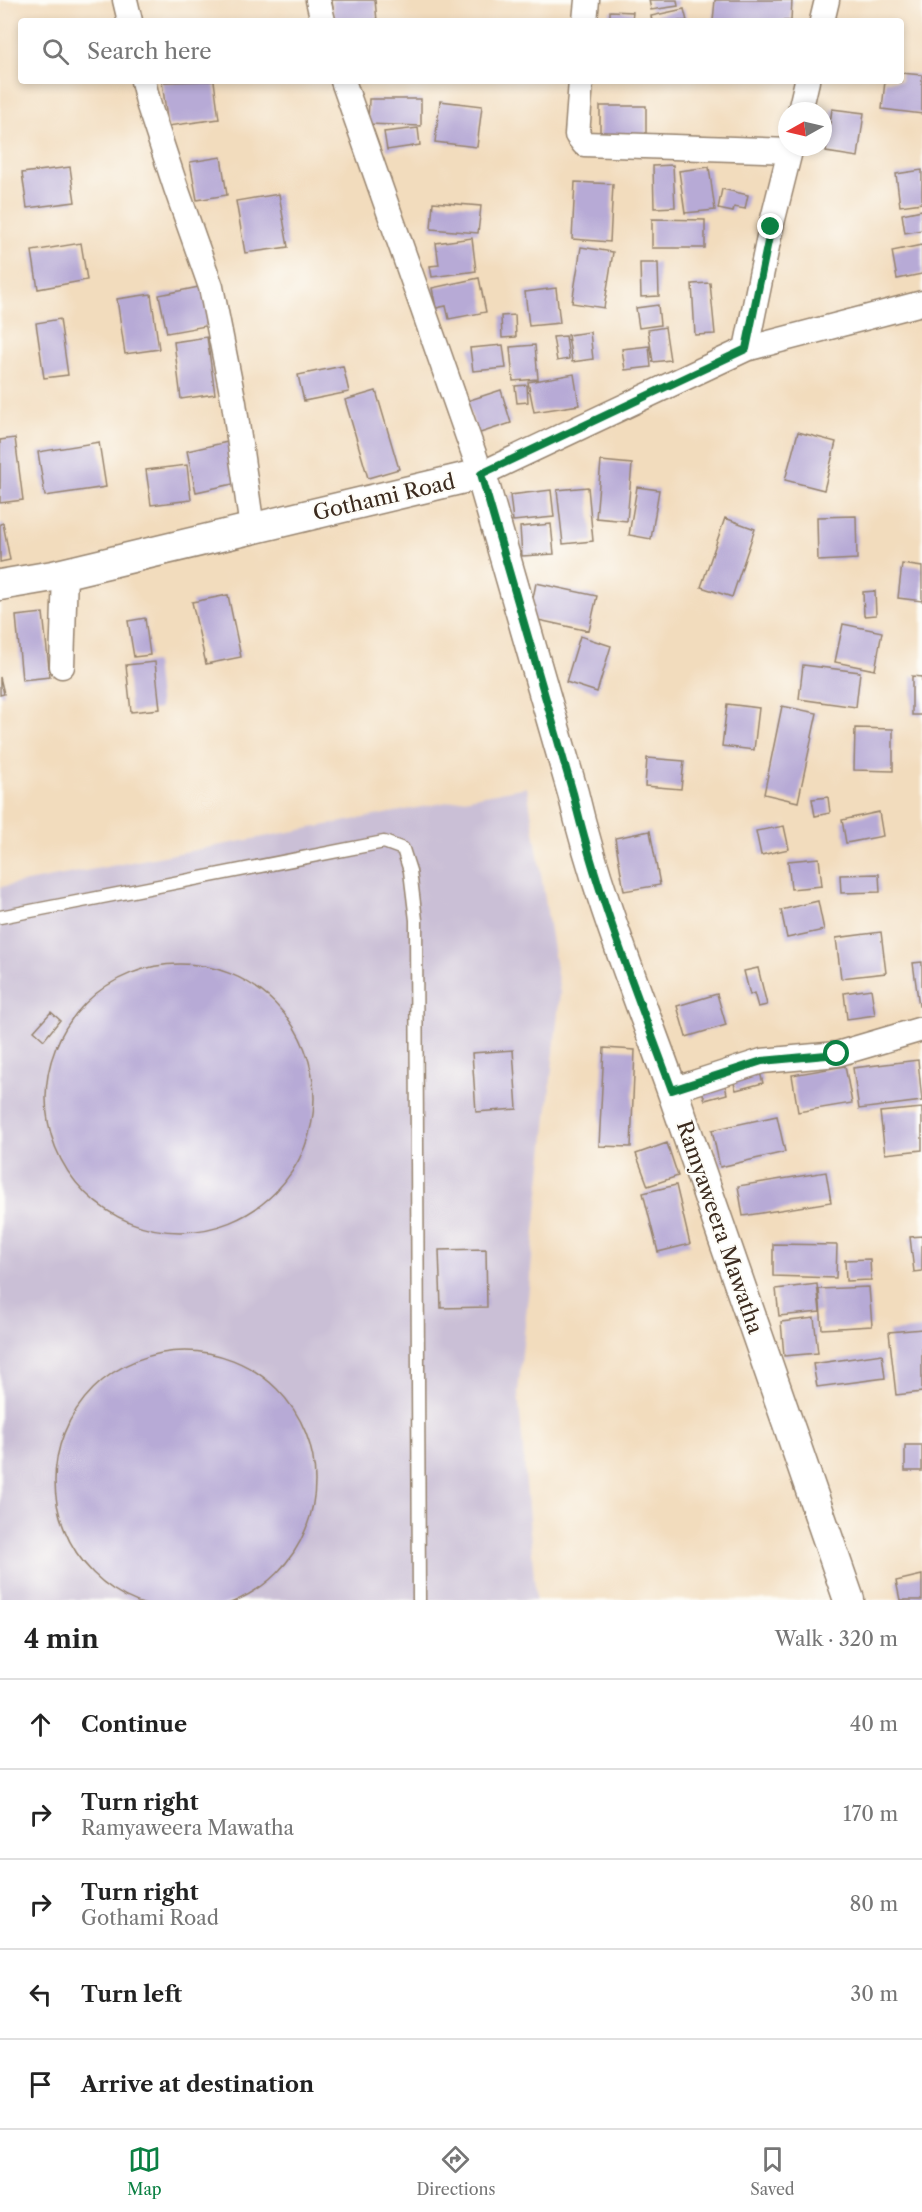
<!DOCTYPE html>
<meta charset="utf-8">
<style>
:root{--surface:#fff;--page:#f2f2f2;--text:#222;--muted:#767676;--line:#e0e0e0;--accent:#0b8043}
body{margin:0;font-family:"Libre Caslon Text",serif;background:var(--page);color:var(--text)}
.compass{position:absolute;left:778px;top:102px;width:54px;height:54px;border-radius:50%;background:var(--surface);box-shadow:0 3px 9px #0003;rotate:262deg}
.stop{position:absolute;width:18px;height:18px;margin:-14px;border:4px solid #0b8043;border-radius:50%;background:#fff}
.stop.end{background:#0b8043;border-color:#fff;box-shadow:0 2px 6px #0008}
.list{margin:0;padding:0;list-style:none}
h2{display:flex;justify-content:space-between;align-items:center;height:78px;margin:0;padding:0 24px;font-size:26px}
h2 small{font-size:20px;font-weight:400;color:var(--muted)}
.list li{display:grid;grid-template-columns:39px 1fr auto;gap:18px;align-items:center;box-sizing:border-box;height:90px;padding:0 24px;border-top:2px solid var(--line)}
.list b{display:block;font-size:22px;white-space:nowrap}
.list p{margin:0;font-size:20px;white-space:nowrap;color:var(--muted)}
.list em{font-size:20px;font-style:normal;color:var(--muted)}
.icon{flex:none;width:33px;height:33px;fill:none;stroke:currentColor;stroke-width:2;stroke-linecap:round;stroke-linejoin:round}
.map{position:relative;flex:none;width:922px;height:1600px;overflow:hidden}
.search{position:absolute;background:var(--surface);box-shadow:0 3px 9px #0003;left:18px;right:18px;top:18px;height:66px;display:flex;align-items:center;gap:15px;box-sizing:border-box;padding:0 21px;border-radius:6px;color:var(--muted);font-size:22px}
.sheet{height:528px;background:var(--surface)}
nav{display:flex;justify-content:space-around;align-items:center;box-sizing:border-box;height:84px;border-top:2px solid var(--line);background:var(--surface);font-size:16px;color:var(--muted)}
nav a{display:grid;justify-items:center;gap:3px}
nav .on{color:var(--accent)}
.map>svg:first-child{display:block}
</style>
<div class="map">
<svg width="922" height="1600" viewBox="0 0 922 1600">
<rect width="100%" height="100%" fill="#fdfcf7"/>
<filter id="ink" filterUnits="userSpaceOnUse"><feTurbulence type="fractalNoise" baseFrequency=".0167" numOctaves="2"/><feDisplacementMap in="SourceGraphic" scale="12" xChannelSelector="R" yChannelSelector="G"/><feConvolveMatrix kernelMatrix="1 2 1 2 8 2 1 2 1" color-interpolation-filters="sRGB"/></filter>
<filter id="wash" filterUnits="userSpaceOnUse"><feTurbulence type="fractalNoise" baseFrequency=".008" numOctaves="4" result="noise"/><feDisplacementMap in="SourceGraphic" scale="24" xChannelSelector="R" yChannelSelector="G"/><feGaussianBlur stdDeviation="1.35" result="paint"/><feColorMatrix in="noise" values="0 0 0 0 0 0 0 0 0 0 0 0 0 0 0 0 0 1.4 0 .05"/><feComposite in="paint" operator="in"/></filter>
<g filter="url(#wash)">
<rect width="100%" height="100%" fill="#f2dcbd"/>
<!-- industrial -->
<path fill="#cabfd6" d="M527,787L560,993L518,1392L536,1600H0V887Z"/>
<g id="blocks">
<!-- building -->
<path fill="#b7aad6" d="M332,0H375L377,21H334Z
M649,0H677L678,6L651,10Z
M715,0H792L791,21H713Z
M684,9L687,21H652L651,16Z
M610,11L633,12L632,21H610Z
M901,73L922,75V114L882,109L885,81H901Z
M214,81L219,119L168,126L162,82Z
M369,99H421V126L368,124Z
M440,101L482,106L477,147L435,142Z
M600,106H646V143H600Z
M832,109L864,113L858,157L826,152Z
M418,128L420,145L387,150L384,132Z
M221,157L227,195L197,200L190,162Z
M673,165L675,207L654,208L653,166Z
M70,167L75,202L27,208L22,173Z
M709,167L715,210L685,213L679,171Z
M922,170V203L900,206L896,174Z
M575,182L613,184L610,242L572,239Z
M722,189L748,195L745,209L734,207L733,212L718,209Z
M279,194L288,247L245,253L236,201Z
M433,202L481,206L478,233L431,229Z
M922,210V230L905,233L902,214Z
M652,219L705,220V248H652Z
M472,238L476,271L432,277L430,266L439,265L436,243Z
M81,243L87,280L38,289L32,251Z
M922,245V274L897,279L892,251Z
M581,247L613,252L604,308L572,303Z
M640,263H658L659,296L641,297Z
M479,278L486,312L449,319L446,306L436,308L432,288Z
M710,283L715,334L695,335L692,284Z
M209,285L217,324L167,333L159,295Z
M556,288L560,323L529,326L525,292Z
M151,294L159,349L125,354L117,299Z
M658,305L660,325L639,328L636,308Z
M515,315L516,337L502,338L501,316Z
M60,319L68,375L44,378L36,323Z
M665,327L670,360L653,362L648,330Z
M590,332L593,359L572,362L568,335Z
M566,336L569,359L557,361L553,337Z
M207,337L215,394L181,399L174,342Z
M503,345L506,368L473,371L470,348Z
M535,345L538,379L513,381L510,347Z
M649,346L651,367L625,370L622,349Z
M343,366L349,392L304,401L298,375Z
M574,374L579,405L534,412L528,382Z
M527,385L528,402L517,403L515,386Z
M501,390L511,423L477,434L467,401Z
M376,391L399,469L368,478L345,400Z
M798,432L836,442L824,490L785,480Z
M15,438L23,500L0,503V440Z
M232,441L242,482L196,492L187,451Z
M99,442L106,487L45,496L38,452Z
M601,461L632,464L627,521L596,518Z
M187,465L191,500L151,505L146,470Z
M588,487L593,541L563,544L557,490Z
M637,487L659,490L651,539L629,535Z
M551,490L554,517L513,521L510,495Z
M856,516L857,559L818,561L817,517Z
M725,518L755,529L732,597L701,587Z
M3,523L10,560L0,562V524Z
M551,524L554,554L522,556L520,527Z
M902,564L922,567V601L898,598Z
M536,583L597,596L589,631L529,618Z
M875,591L876,615L864,616L863,592Z
M228,595L241,657L206,664L192,602Z
M43,613L50,677L22,680L16,616Z
M145,618L150,655L134,657L128,621Z
M843,624L882,632L875,670L835,662Z
M580,636L611,646L597,692L566,682Z
M155,662L160,709L131,712L126,665Z
M803,665L860,672L856,707L799,699Z
M912,676L922,677V715H912Z
M0,677L4,694L0,695Z
M727,704L759,708L754,750L722,746Z
M782,706L817,713L798,802L764,794Z
M855,728L893,729V771L854,770Z
M647,758L684,761L681,789L645,786Z
M828,797L830,813L815,816L812,799Z
M879,812L883,836L846,843L842,820Z
M784,826L789,849L761,855L756,831Z
M650,831L660,885L624,891L615,838Z
M819,858L822,886L791,889L788,861Z
M879,874L880,892L841,893L840,875Z
M818,901L824,930L787,938L781,910Z
M881,932L886,973L841,978L836,938Z
M922,962V1006H919L913,963Z
M46 1098a134 134 0 1 1 268 0a134 134 0 1 1-268 0Z
M758,968L767,1005L758,1007L754,993L750,995L744,971Z
M871,989L875,1015L847,1019L844,993Z
M717,994L726,1025L686,1037L677,1006Z
M51,1012L60,1020L44,1040L34,1031Z
M604,1048L635,1050L631,1147L599,1146Z
M513,1050L517,1109L476,1112L472,1053Z
M918,1060L922,1101L859,1109L853,1068Z
M845,1066L852,1103L798,1112L792,1075Z
M759,1069L763,1083L736,1090L732,1077Z
M725,1085L727,1094L705,1100L702,1091Z
M922,1108V1150L885,1154L880,1112Z
M777,1116L785,1152L720,1167L712,1130Z
M667,1143L678,1176L648,1186L636,1154Z
M826,1172L831,1202L743,1216L738,1186Z
M676,1185L690,1244L658,1252L643,1193Z
M922,1236V1271L914,1272L910,1237Z
M773,1244L837,1245L836,1278L773,1276Z
M486,1249L487,1307L441,1308L439,1250Z
M870,1259L871,1280L846,1281L845,1260Z
M817,1284L820,1312L779,1316L776,1289Z
M869,1287L872,1326L822,1329L819,1289Z
M814,1318L818,1353L784,1356L781,1322Z
M922,1329V1392L896,1395L889,1332Z
M55 1481a130 130 0 1 1 260 0a130 130 0 1 1-260 0Z
M882,1354L885,1378L817,1387L813,1364Z
M905,1445H922V1471H905Z
M922,1575V1600H900L896,1581Z"/>
</g>
</g>
<g filter="url(#ink)">
<use href="#blocks" fill-opacity="0" stroke="#96836e" stroke-width="1.5"/>
<g fill="none" stroke-linecap="round" stroke-linejoin="round">
<!-- service casing -->
<g stroke="#96836e" stroke-width="15">
<path id="service" d="M0,917L384,842L403,849L410,871L416,920L419,1600"/>
</g>
<!-- minor casing -->
<g stroke="#96836e" stroke-width="27">
<path id="minor" d="M125,0L130,21
M318,0L323,21
M585,21L587,0
M822,21L827,0
M143,81L149,106L176,188L211,287L234,403L252,528
M343,81L481,474L746,349L922,303
M581,81L577,135L584,144L790,151
M800,111L807,81
M746,349L771,227L791,147
M62,666L65,573
M672,1090L762,1061L837,1054L922,1029"/>
</g>
<!-- tertiary casing -->
<g stroke="#96836e" stroke-width="33">
<path id="tertiary" d="M0,585L53,576L481,474L573,793C597,895 637,992 672,1090C732,1260 790,1430 849,1600"/>
</g>
<!-- service -->
<use href="#service" stroke="#fff" stroke-width="12"/>
<!-- minor -->
<use href="#minor" stroke="#fff" stroke-width="24"/>
<!-- tertiary -->
<use href="#tertiary" stroke="#fff" stroke-width="30"/>
</g>
</g>
<g fill="none" stroke-linecap="round" stroke-linejoin="round" filter="url(#ink)">
<!-- route -->
<path stroke="#0b8043" stroke-width="8" d="M771,227L746,349L481,474L573,793C597,895 636,992 672,1090L762,1061L837,1054"/>
</g>
<g text-anchor="middle" dominant-baseline="central" stroke-width="4.5" stroke-linejoin="round" paint-order="stroke">
<!-- street labels -->
<g font-size="21" fill="#3b2a1e" stroke="#fdfcf7">
<text transform="translate(384 497) rotate(-13)">Gothami Road</text>
<text transform="translate(720 1227) rotate(71)">Ramyaweera Mawatha</text>
</g>
</g>
</svg>
<svg class="compass" viewBox="-18 -18 36 36"><path d="M0-13l5 13h-10z" fill="#e53935"/><path d="M0 13l5-13h-10z" fill="#767676"/></svg>
<div class="stop" style="left:837px;top:1054px"></div>
<div class="stop end" style="left:771px;top:227px"></div>
<div class="search"><svg class="icon" aria-label="search" viewBox="0 0 24 24"><circle cx="10" cy="10" r="6"/><path d="M15 15l6 6"/></svg>Search here</div>
</div>
<section class="sheet">
<h2>4 min<small>Walk · 320 m</small></h2>
<ul class="list">
<li><svg class="icon" aria-label="ahead" viewBox="0 0 24 24"><path d="M12 20V5M6 11l6-6 6 6"/></svg><div><b>Continue</b></div><em>40 m</em></li>
<li><svg class="icon" aria-label="right" viewBox="0 0 24 24"><path d="M7 20v-9h11M14 6l5 5-5 5"/></svg><div><b>Turn right</b><p>Ramyaweera Mawatha</p></div><em>170 m</em></li>
<li><svg class="icon" aria-label="right" viewBox="0 0 24 24"><path d="M7 20v-9h11M14 6l5 5-5 5"/></svg><div><b>Turn right</b><p>Gothami Road</p></div><em>80 m</em></li>
<li><svg class="icon" aria-label="left" viewBox="0 0 24 24"><path d="M17 20v-9H6M10 6l-5 5 5 5"/></svg><div><b>Turn left</b></div><em>30 m</em></li>
<li><svg class="icon" aria-label="arrive" viewBox="0 0 24 24"><path d="M6 21V4h12l-3 4 3 4H6"/></svg><div><b>Arrive at destination</b></div></li>
</ul>
</section>
<nav>
<a class="on"><svg class="icon" aria-label="map" viewBox="0 0 24 24"><path d="M3 6l6-2 6 2 6-2v14l-6 2-6-2-6 2zM9 4v14M15 6v14"/></svg>Map</a>
<a><svg class="icon" aria-label="directions" viewBox="0 0 24 24"><path d="M12 3l9 9-9 9-9-9zM9 14v-3h6M13 9l2 2-2 2"/></svg>Directions</a>
<a><svg class="icon" aria-label="saved" viewBox="0 0 24 24"><path d="M7 4h10v16l-5-4-5 4z"/></svg>Saved</a>
</nav>
